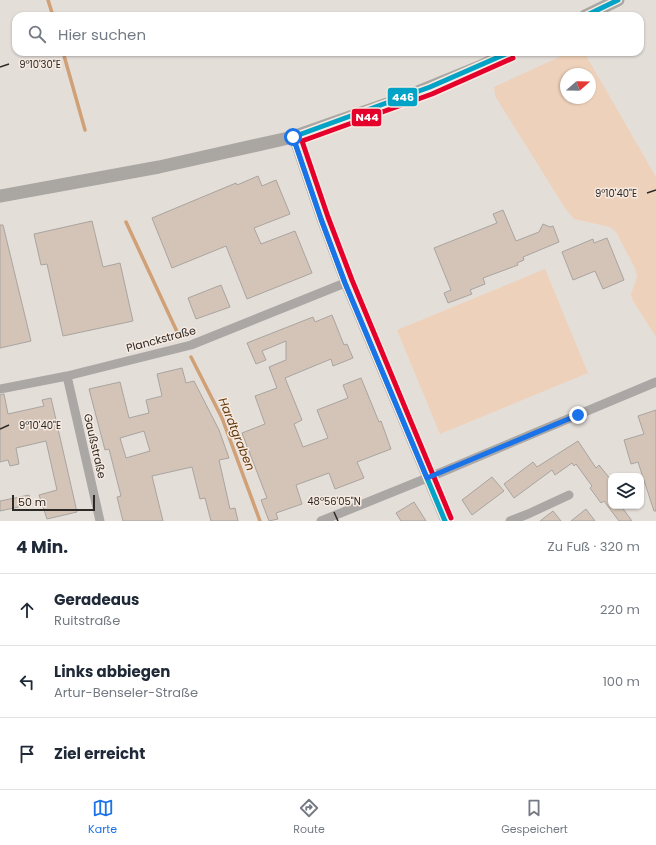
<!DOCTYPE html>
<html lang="de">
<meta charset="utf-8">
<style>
:root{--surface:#fff;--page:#f2f2f3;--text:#1f2937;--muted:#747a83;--line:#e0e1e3;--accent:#1a73e8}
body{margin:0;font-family:Poppins,sans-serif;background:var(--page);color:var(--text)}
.controls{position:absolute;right:12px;bottom:12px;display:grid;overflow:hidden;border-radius:8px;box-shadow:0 1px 3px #0004}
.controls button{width:36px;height:36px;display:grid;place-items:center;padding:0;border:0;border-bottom:1px solid var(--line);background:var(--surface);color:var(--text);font:20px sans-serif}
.compass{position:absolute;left:560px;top:68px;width:36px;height:36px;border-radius:50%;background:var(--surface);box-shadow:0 1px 3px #0004;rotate:70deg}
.scale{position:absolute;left:12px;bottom:10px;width:83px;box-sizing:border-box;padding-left:4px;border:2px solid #2d2926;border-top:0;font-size:11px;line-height:14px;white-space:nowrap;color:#2d2926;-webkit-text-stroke:3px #f6eae1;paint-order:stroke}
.stop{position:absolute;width:12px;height:12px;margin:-9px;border:3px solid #1a73e8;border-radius:50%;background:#fff}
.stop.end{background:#1a73e8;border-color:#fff;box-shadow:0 1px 4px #0008}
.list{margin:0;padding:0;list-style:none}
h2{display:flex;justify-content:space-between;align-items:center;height:52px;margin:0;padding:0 16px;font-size:17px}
h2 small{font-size:13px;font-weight:400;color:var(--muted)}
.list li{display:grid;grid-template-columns:26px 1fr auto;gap:12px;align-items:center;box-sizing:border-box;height:72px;padding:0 16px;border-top:1px solid var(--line)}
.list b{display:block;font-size:15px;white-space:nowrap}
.list p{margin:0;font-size:13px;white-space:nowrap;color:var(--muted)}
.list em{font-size:13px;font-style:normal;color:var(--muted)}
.icon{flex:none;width:22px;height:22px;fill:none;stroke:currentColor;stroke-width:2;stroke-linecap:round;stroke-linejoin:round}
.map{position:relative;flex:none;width:656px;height:521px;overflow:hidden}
.search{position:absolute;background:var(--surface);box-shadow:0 1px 3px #0004;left:12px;right:12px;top:12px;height:44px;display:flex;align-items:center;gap:10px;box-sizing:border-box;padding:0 14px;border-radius:12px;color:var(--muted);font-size:15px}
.sheet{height:268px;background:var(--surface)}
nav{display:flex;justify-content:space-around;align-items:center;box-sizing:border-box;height:56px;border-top:1px solid var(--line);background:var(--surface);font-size:11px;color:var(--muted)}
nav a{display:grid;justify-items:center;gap:2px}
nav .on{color:var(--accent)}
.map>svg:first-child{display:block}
</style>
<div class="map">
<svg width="656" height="521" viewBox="0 0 656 521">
<rect width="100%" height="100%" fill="#e4ded9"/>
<!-- green -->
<path fill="#eed1ba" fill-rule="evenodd" d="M570,52H584L656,177V337L632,299L631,294L637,277L635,268L616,232L610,227L574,219L565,208L495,96L494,87ZM566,74H590V98H566Z
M545,269L588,373L440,434L397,330Z"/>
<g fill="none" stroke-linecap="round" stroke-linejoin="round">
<!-- stream -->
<path stroke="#d0a077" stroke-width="3.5" d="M48,0L53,16
M63,52L85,130
M126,222L179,336
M191,357L222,418L260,521"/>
</g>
<!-- building -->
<path fill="#d4c4b7" stroke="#a9a4a0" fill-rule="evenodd" d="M258,176L262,186L276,180L290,214L254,228L261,244L295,231L312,273L247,299L226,246L172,268L152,218L236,183L237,185Z
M503,210L516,241L539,232L543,224L550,227L553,226L559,242L523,257L524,260L517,263L518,265L483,278L485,284L470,290L472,294L448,303L444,293L451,290L434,248L497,223L493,214Z
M92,221L103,267L120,263L133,321L63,336L47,264L41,265L34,234Z
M0,225H3L31,341L0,348Z
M607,238L624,280L603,289L595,271L573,280L562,252L593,239L594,243Z
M221,285L230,307L196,319L188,298Z
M332,315L344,345L347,344L353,358L333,366L331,359L285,378L302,420L294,424L303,447L328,438L317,410L348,398L343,385L361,378L379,422L381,421L391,449L357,462L364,478L335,489L329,473L296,485L302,504L276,513L278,519L269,521L261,500L267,498L242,433L265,424L255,396L277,388L269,367L286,360V341L262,351L266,360L256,364L247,343L313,317L315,322Z
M182,368L186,383L194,381L219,430L229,458L219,460L230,509L235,508L238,521H211L205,498L200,499L192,467L152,476L163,521H123L117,497L121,496L109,449L105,450L89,389L120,382L129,418L149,413L146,400L162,396L157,374ZM144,431L150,451L126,458L120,438Z
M4,394L8,414L44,406L42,400L51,398L77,512L47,519L39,495L57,490L46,441L16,448L19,464L10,466L8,460L0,462V395Z
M656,410V511H654L638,462L631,464L624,440L644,434L638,416Z
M578,441L596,468L599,465L611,480V506H621L632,521H619L604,501L601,503L590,488L592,486L576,464L574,466L572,463L555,475L552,470L514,498L504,484L533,462L537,467Z
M492,477L504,491L472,515L462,500Z
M29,495L32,504L0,511V501Z
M414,502L426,521H401L396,513Z
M586,509L595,521H571Z
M553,511L561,521H540Z"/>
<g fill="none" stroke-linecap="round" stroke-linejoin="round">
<!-- street -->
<path stroke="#aaa7a5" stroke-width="9" d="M293,137L321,219L345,283L445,521
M67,376L100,521
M0,389L67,376L191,345L345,283
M321,521L442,472L656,382
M510,521L528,514L569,495"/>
<!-- secondary -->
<path stroke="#aaa7a3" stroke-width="13" d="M585,16L618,0
M0,196L159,167L293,137L393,102L479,67L510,52"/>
<!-- bus-1 casing -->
<g stroke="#f6eae1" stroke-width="8">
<path id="bus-1" d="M585,16L618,0
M293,137L321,219L345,283L445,521
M293,137L430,87L510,52"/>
</g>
<!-- bus-2 casing -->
<g stroke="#f6eae1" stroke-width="8">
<path id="bus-2" d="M451,518L352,280L328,217L302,141L432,94L513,58"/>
</g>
<!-- bus-1 -->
<use href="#bus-1" stroke="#02a3c6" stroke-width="5"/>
<!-- bus-2 -->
<use href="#bus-2" stroke="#e4002b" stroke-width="5"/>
</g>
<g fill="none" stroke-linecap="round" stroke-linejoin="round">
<!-- route -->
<path stroke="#1a73e8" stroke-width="5" d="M293,137L321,219L345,283L427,478L578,415"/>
</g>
<!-- ticks -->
<path fill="none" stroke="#2d2926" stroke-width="1.5" d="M0,67L9,64M647,193L656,190M0,429L9,425M334,512L338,521"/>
<g text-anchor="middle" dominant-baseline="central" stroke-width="3" stroke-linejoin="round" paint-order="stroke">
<!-- street labels -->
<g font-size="11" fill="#2d2926" stroke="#f6eae1">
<text transform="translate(161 339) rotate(-15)">Planckstraße</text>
<text transform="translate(95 446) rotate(77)">Gaußstraße</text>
</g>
<!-- water labels -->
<g font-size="12" font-style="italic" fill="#63370a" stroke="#f6eae1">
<text transform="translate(237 434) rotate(68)">Hardtgraben</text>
</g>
</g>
<g font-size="10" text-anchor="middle" fill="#2d2926" stroke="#f6eae1" stroke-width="3" stroke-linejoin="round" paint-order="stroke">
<text x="40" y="68">9°10'30"E</text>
<text x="616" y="197">9°10'40"E</text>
<text x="40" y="429">9°10'40"E</text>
<text x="334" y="505">48°56'05"N</text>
</g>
<g stroke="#f6eae1" stroke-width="1.5">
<rect x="387" y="87" width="31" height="20" rx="4" fill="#02a3c6"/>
<rect x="351" y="108" width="31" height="19" rx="4" fill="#e4002b"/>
</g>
<g font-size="11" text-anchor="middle" font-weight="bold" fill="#fff">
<text x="403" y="101">446</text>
<text x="367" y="121">N44</text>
</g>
</svg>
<div class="controls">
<button><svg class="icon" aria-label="layers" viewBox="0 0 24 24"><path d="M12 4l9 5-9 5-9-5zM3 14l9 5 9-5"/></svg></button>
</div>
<svg class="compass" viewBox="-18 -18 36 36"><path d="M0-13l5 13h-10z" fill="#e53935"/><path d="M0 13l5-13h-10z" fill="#747a83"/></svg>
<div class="scale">50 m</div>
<div class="stop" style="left:293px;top:137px"></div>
<div class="stop end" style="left:578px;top:415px"></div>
<div class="search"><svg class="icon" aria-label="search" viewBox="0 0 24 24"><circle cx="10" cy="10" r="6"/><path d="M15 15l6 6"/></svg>Hier suchen</div>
</div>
<section class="sheet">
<h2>4 Min.<small>Zu Fuß · 320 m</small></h2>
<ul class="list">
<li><svg class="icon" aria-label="ahead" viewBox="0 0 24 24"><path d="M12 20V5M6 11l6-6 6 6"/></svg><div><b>Geradeaus</b><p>Ruitstraße</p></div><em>220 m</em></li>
<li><svg class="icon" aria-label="left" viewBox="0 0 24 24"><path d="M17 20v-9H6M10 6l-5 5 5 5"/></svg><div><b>Links abbiegen</b><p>Artur-Benseler-Straße</p></div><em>100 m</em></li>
<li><svg class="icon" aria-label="arrive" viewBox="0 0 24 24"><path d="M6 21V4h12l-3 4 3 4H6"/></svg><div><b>Ziel erreicht</b></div></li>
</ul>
</section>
<nav>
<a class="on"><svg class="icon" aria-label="map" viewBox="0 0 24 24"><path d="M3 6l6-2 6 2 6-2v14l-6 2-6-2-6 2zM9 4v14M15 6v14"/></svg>Karte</a>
<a><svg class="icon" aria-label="directions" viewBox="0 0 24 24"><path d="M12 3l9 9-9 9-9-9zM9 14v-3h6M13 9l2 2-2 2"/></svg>Route</a>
<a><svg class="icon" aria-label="saved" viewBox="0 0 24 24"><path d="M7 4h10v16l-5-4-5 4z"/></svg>Gespeichert</a>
</nav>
